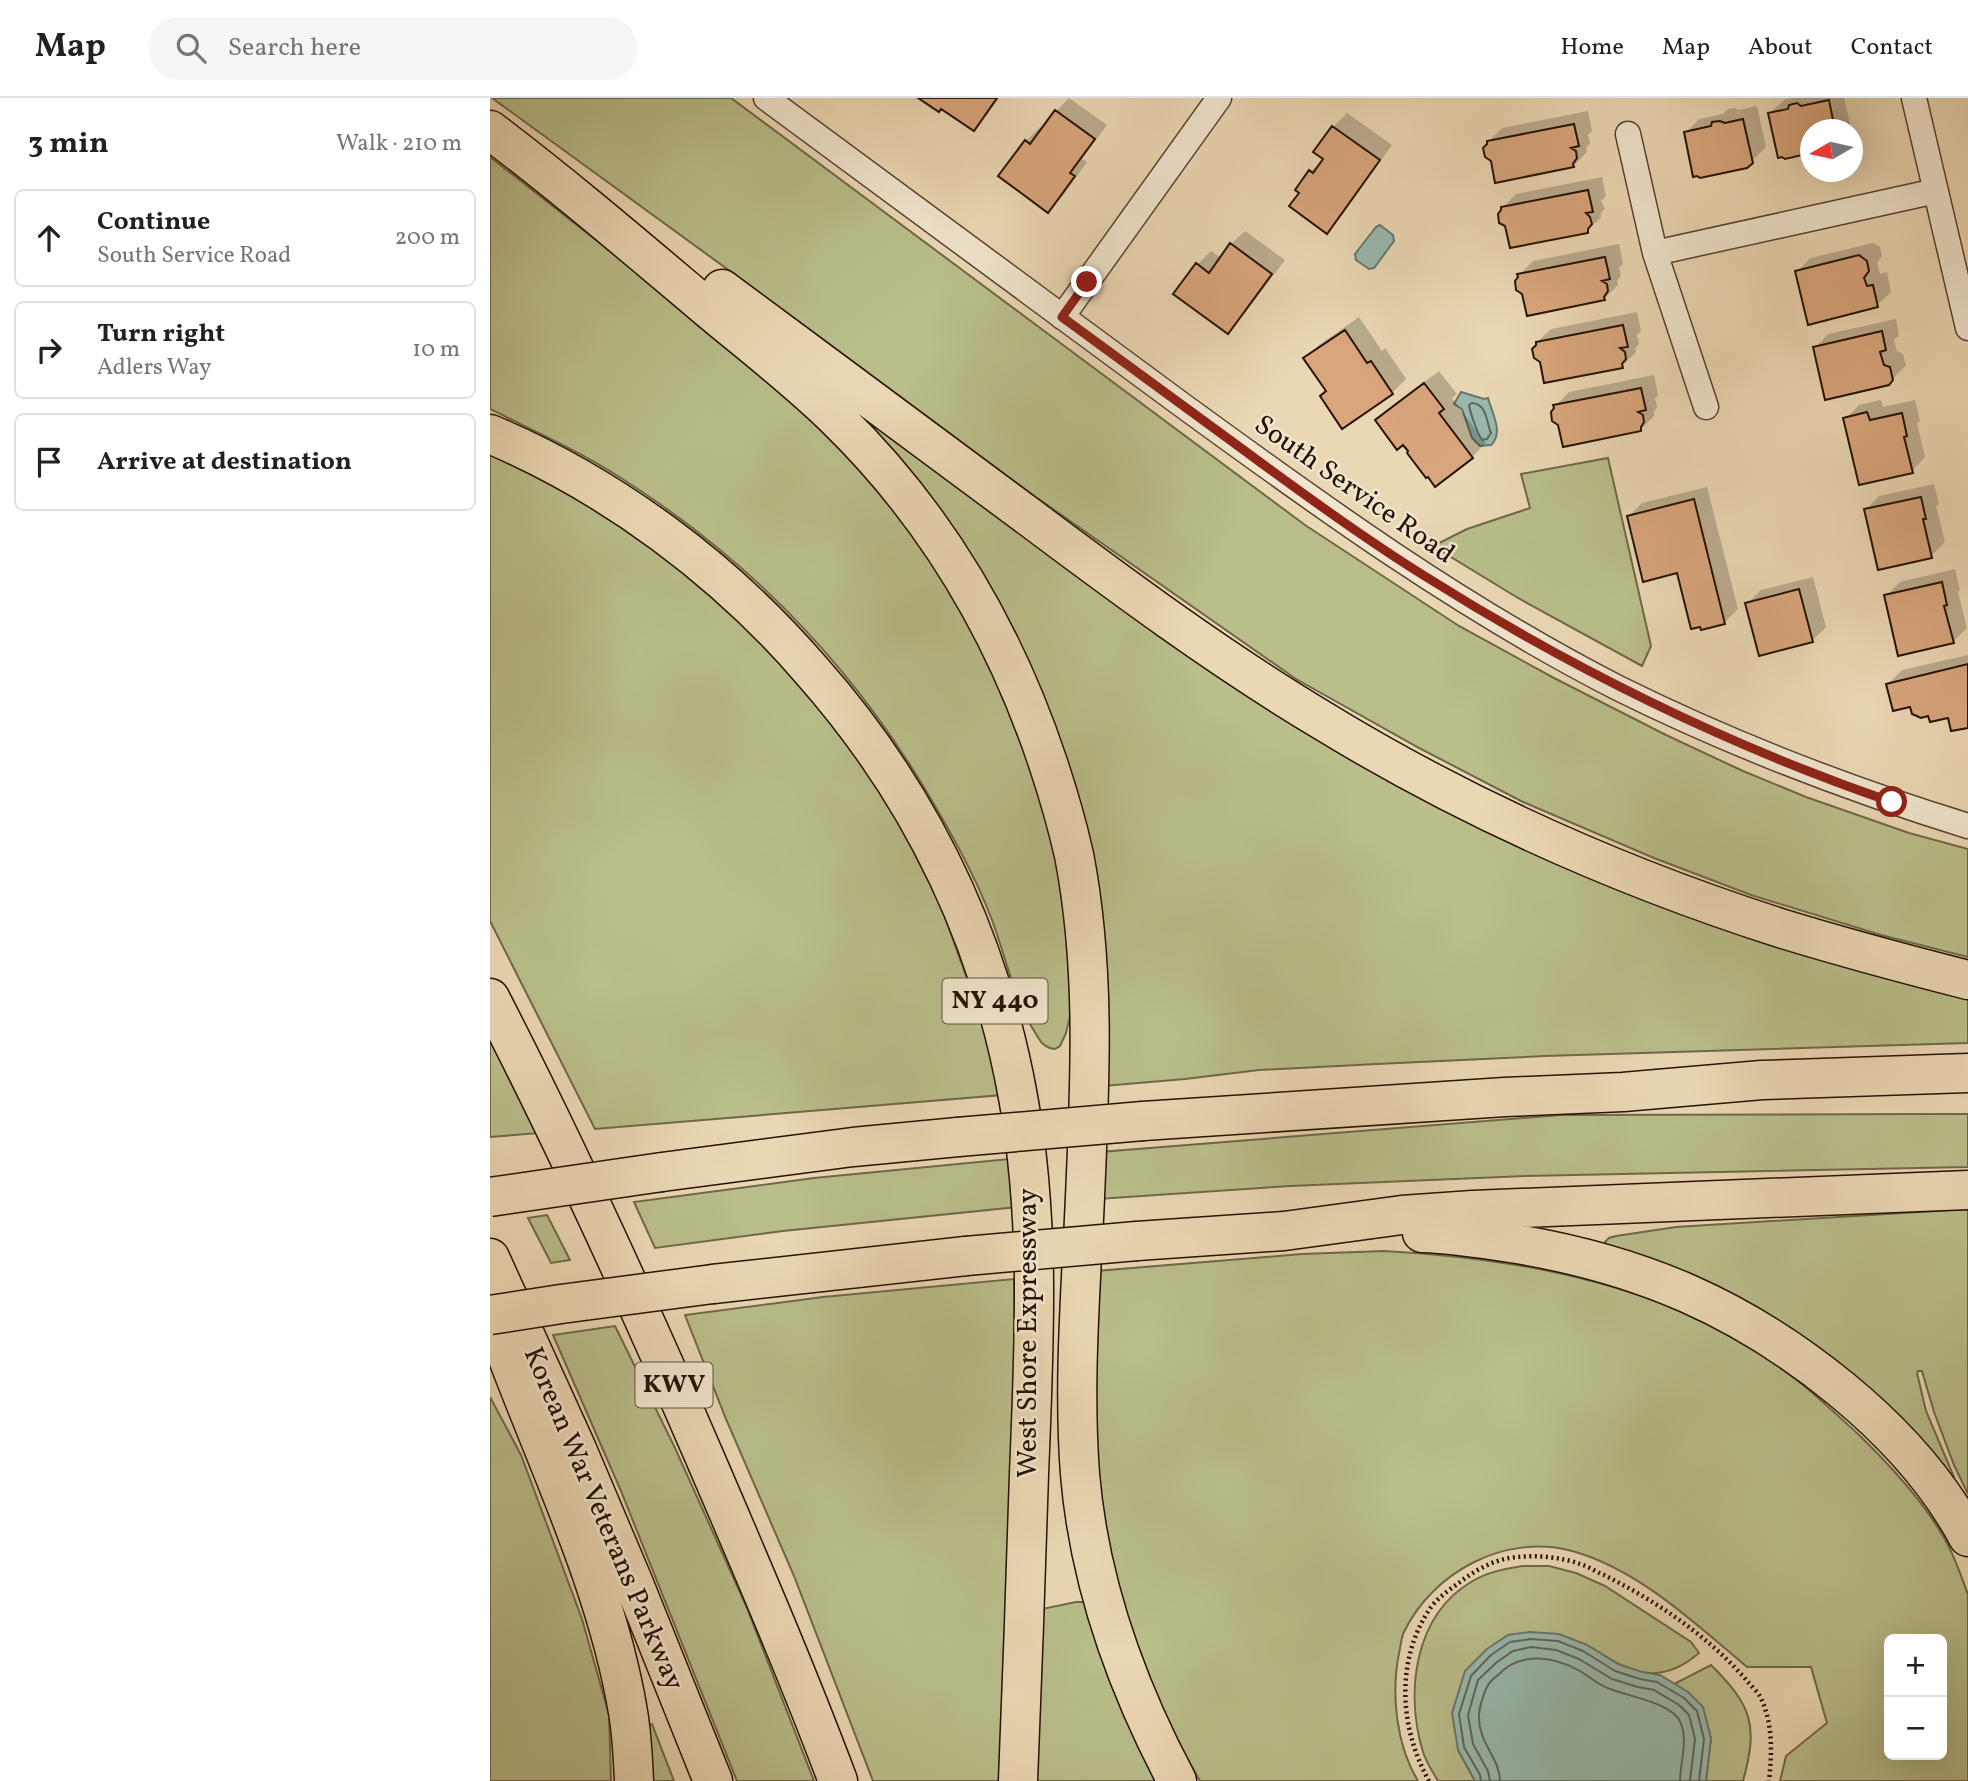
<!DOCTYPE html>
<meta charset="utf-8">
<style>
:root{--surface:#fff;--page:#f6f6f6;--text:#202124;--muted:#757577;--line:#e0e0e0}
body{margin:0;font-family:Vollkorn,serif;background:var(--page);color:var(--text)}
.controls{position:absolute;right:21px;bottom:21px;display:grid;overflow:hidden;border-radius:10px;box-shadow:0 7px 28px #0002}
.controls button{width:63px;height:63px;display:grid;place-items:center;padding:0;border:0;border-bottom:2px solid var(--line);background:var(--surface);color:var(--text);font:35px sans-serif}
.compass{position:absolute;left:1310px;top:21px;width:63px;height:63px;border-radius:50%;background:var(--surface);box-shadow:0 7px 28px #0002;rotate:261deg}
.stop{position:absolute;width:21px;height:21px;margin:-16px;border:5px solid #8f2418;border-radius:50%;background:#fff}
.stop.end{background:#8f2418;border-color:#fff;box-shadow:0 2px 7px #0008}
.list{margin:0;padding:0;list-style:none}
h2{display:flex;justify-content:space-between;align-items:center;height:91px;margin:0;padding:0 28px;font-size:30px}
h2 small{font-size:23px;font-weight:400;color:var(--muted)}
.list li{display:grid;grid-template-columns:46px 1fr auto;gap:21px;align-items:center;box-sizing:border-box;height:98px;margin:0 14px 14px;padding:0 14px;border:2px solid var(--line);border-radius:10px}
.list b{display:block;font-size:26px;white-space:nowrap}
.list p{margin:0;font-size:23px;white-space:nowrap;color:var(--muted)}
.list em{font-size:23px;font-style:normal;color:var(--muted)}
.icon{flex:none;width:38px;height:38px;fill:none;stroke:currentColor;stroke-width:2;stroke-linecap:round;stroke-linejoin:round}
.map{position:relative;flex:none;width:1478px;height:1683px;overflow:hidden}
header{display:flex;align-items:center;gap:42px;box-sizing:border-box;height:98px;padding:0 35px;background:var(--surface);border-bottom:2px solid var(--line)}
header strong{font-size:33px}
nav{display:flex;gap:38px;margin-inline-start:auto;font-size:24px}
.search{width:490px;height:63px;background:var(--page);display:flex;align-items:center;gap:18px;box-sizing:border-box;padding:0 24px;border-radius:38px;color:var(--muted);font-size:26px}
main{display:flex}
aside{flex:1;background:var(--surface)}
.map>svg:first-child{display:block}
</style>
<header>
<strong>Map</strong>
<div class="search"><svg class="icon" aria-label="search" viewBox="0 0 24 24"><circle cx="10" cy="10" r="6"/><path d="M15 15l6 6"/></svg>Search here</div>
<nav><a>Home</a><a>Map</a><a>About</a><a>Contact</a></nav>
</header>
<main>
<aside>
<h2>3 min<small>Walk · 210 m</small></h2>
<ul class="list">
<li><svg class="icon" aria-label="ahead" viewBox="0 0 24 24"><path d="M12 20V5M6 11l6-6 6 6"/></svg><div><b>Continue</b><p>South Service Road</p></div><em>200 m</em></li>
<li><svg class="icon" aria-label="right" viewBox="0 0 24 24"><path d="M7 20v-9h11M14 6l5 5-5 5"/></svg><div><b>Turn right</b><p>Adlers Way</p></div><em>10 m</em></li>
<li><svg class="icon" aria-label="arrive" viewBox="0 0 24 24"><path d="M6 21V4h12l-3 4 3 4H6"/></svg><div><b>Arrive at destination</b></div></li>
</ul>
</aside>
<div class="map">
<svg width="1478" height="1683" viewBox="0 0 1478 1683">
<rect width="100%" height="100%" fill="#ead7b3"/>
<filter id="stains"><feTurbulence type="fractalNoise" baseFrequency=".00286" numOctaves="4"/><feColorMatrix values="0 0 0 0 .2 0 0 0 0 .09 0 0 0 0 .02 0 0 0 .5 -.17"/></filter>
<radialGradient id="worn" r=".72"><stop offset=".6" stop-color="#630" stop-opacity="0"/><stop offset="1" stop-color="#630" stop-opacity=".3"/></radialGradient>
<!-- green -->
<path fill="#b9be8b" stroke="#6f6848" stroke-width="2" fill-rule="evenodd" d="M2,0H241L815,427L969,528L1064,580L1176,637L1253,673L1316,699L1419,735L1478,751V859L1391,837L1261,797L1164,760L1033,704L931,651L806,581L540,395L299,216Z
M0,59L166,189L347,342L436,450L495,547L544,667L575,800L581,914L576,935L570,948L565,951C555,950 551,945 546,936C524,902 516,859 502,822C485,777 460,733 435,691C358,563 257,460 131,380C89,353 44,333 0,311Z
M370,317L879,670L1478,896V945L1055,958L887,966L769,972L695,981L614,988L596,750L371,323Z
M0,354L87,398L160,446L236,508L287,559L361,649L406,719L451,808L494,928L512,997L105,1031L0,823Z
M1118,360L1161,548L1152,568L1028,500L943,448L977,431L1040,410L1031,376Z
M0,943L50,1035L0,1039Z
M1431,1016H1478V1069L1035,1078L800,1088L608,1101L610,1054L1071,1017Z
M519,1061L527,1109L293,1133L165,1150L144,1104L324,1080Z
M1478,1111V1396L1464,1367L1444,1314L1432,1273H1428L1427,1275L1436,1313L1464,1379L1457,1383L1116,1147L1115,1144L1119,1140L1126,1138L1186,1129Z
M57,1117L80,1162L61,1165L38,1120Z
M894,1153C1020,1160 1152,1182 1261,1249C1300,1273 1334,1305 1368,1336C1399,1366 1431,1400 1453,1438C1464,1456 1471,1477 1478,1497V1683H1290L1296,1658L1337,1625L1321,1569H1257C1206,1526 1148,1471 1082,1453C1015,1435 943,1474 914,1534C911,1540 911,1548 909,1555C901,1596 906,1647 928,1683H710L674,1619L626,1489L606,1373V1173L812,1156ZM1399,1541H1452V1657H1399Z
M524,1181L525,1264L511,1683H383L304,1478L236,1321L195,1217L333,1199Z
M125,1228L185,1350L257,1510L324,1683H247L131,1393L63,1237Z
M0,1299L31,1357L92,1521L119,1617L121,1683H0Z
M1032,1468H1059L1086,1475L1115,1488L1201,1544L1209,1555C1167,1591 1138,1573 1097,1547L968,1652L985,1683H948C943,1674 936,1664 933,1654C915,1595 924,1518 981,1484C997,1474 1014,1471 1032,1468Z
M586,1504H598L673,1683H545L552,1511Z
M1221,1567C1261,1607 1269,1626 1253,1683H1216L1221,1640L1184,1586Z
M162,1626L184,1683H157L155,1629Z"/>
<!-- water -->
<path fill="#98b9af" stroke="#6a766b" stroke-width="2" d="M890,127L903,137L904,143L884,170L879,171L866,162L865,156L886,129Z
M971,294L994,301L998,300C1002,315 1014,335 1001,347L990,348L982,340L972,311L964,306Z
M1040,1534L1069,1536L1097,1547L1128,1566L1152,1574L1170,1577L1198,1594L1213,1609L1221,1640L1216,1683H985L968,1652L962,1615L975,1573L997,1551L1018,1537Z"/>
<!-- shadow -->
<path fill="#0003" d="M431,0H509L497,17L483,31L452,9Z
M579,0L617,27L592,61L597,64L572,99L558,113L536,43L550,29L553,32L566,13Z
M1302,0H1354L1361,30L1359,32H1321L1280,15L1294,2Z
M1267,8L1276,49L1262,63L1196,35L1209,21L1233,16L1238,11L1244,10L1249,12Z
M1098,13L1102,33L1097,38L1099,39L1100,45L1096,50L1097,54L1083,68L998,44L1012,30Z
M857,15L902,47L850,120L837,133L811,94L821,73L834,60L825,54L843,29Z
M1112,79L1116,98L1111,103L1115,111L1111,115V119L1097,133L1013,109L1026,96Z
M755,133L795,162L751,220L737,234L707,167L721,153L731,160L741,146Z
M1383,145L1390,149L1392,158L1387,165L1390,176L1397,174L1401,194L1387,207L1307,174L1320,160Z
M1129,146L1133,166L1128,171L1130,172L1131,178L1127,183L1128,187L1114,201L1029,177L1043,163Z
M1147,214L1151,233L1146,238L1148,240L1149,246L1145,251L1146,254L1132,268L1047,244L1061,231Z
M869,219L892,253L895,250L916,281L902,295L853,329L837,292L816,260L829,247Z
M1406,221L1409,237L1404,242L1407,253L1413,256L1416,267L1398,286L1325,250L1338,236Z
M949,273L967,296L962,300L996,345L982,359L946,387L921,353L887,323L901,309Z
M1164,277L1168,297L1164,302L1166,303L1167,309L1164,314V318L1150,332L1065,308L1079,294Z
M1391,302L1393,309L1425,302L1430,323L1427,325L1435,359L1422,373L1355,321L1369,307Z
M1444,386L1449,406L1446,408L1455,444L1441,458L1376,412L1389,398Z
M1217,389L1248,511L1234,525L1138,419L1152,405Z
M1465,471L1470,492L1468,494L1477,530L1463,544L1396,498L1410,484Z
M1323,479L1336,529L1322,543L1257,506L1271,492Z
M1478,557V628L1463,631L1459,618L1440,616L1421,606L1398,586L1412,572Z"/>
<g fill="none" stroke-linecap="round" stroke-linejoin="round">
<!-- shore -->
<path stroke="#5e655a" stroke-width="2" d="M982,305C997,306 996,323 1001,335L997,341L992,342C988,337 980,314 979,307Z
M991,1683L990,1677L974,1649L969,1616L981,1578L1001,1557L1020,1544L1041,1541L1068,1543L1093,1553L1125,1573L1150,1581L1167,1584L1194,1600L1207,1613L1214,1641L1209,1683
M1000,1683L998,1673L983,1646L978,1617L988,1582L1007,1564L1023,1553L1041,1549L1066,1552L1089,1561L1122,1581L1148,1589L1164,1592L1189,1607L1199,1617L1205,1641L1200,1683
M1010,1683C1010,1660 988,1645 989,1618C989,1610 994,1594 998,1587C1000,1583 1006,1579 1009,1576C1031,1554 1063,1558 1088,1572C1099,1578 1108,1587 1120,1591C1138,1598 1176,1604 1188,1620C1200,1638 1190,1664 1190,1683"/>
</g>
<!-- building -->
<path fill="#d9a57c" stroke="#251105" stroke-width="2" d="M428,0H507L484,33L451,11L449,14Z
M1339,2L1345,32H1321V55L1295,61L1292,59L1288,60L1278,15L1298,11L1299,7L1307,5L1311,8Z
M565,12L605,41L580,75L585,78L558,115L508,78L535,42L540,46Z
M1253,21L1263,65L1257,70L1210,80L1207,78L1203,79L1194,34L1221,28L1222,24L1230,23L1235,25Z
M1084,26L1089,48L1081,50L1086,53L1087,60L1083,66L1084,69L1005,85L1001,63L995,59L993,50L997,46V43Z
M842,28L890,62L837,136L799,108L809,95L805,92L819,72L823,75L833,61L823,54Z
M1098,92L1103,114L1096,115L1100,119L1102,126L1098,131V135L1020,150L1015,128L1009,125L1008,116L1011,112V109Z
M740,145L782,176L738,236L683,196L706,165L719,175Z
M1369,157L1377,163L1379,173L1374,180L1377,188L1383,187L1388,209L1318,227L1305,173Z
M1115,159L1120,181L1112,183L1117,186L1118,193L1114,199L1115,202L1037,218L1032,196L1026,192L1025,183L1028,179L1027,176Z
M1133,227L1138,249L1130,250L1135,254L1136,261L1132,266L1133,270L1054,285L1050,264L1044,260L1042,251L1046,247V244Z
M855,232L877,265L881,263L903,296L852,331L830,298L836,293L813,260Z
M1392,233L1396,252L1390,254L1394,267L1400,269L1403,282L1399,287L1335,302L1323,249Z
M934,285L954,311L949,315L983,360L945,389L938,379L936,380L917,355L918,353L913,347L907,352L885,322Z
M1151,290L1156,312L1148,314L1153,317L1154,324L1151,329V333L1073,349L1068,327L1062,323L1061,314L1064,310L1063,307Z
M1377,314L1380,322L1412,315L1417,338L1414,339L1423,375L1369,387L1353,320Z
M1431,399L1436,421H1433L1442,460L1388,472L1374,411Z
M1204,401L1235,526L1211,532L1210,529L1201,531L1187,475L1153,484L1137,418Z
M1452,484L1457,507L1454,508L1464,545L1408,558L1394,497Z
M1309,491L1323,544L1269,558L1255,505Z
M1478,566V630L1461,633L1458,620L1440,624L1438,618L1431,620L1422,616L1420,609L1403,613L1396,586Z"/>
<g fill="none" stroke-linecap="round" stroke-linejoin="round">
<!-- street casing -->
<g stroke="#564230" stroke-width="27">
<path id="street" d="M276,0C413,101 550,203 688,304C829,407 971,510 1128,590C1241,646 1358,691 1478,728
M1424,0L1478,230
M1138,36L1165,155L1446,93
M1165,155L1216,309
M572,219L729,0"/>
</g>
<!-- highway casing -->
<g stroke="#251105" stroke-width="41">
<path id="highway" d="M0,32C74,88 144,148 214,207C258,244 304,279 345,319C445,416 514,533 558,665C568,695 577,726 584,757C606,870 600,984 595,1099C591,1191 583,1284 590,1376C599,1485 636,1587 687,1683
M232,191C333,266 433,340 534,415C630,487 727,559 830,621C972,708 1131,779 1290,830C1352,849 1415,866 1478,882
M0,336C122,388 234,471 321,572C429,694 499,838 528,999C551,1123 544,1251 539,1376C536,1478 532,1581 528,1683
M0,900C78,1051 148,1205 215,1360C261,1467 307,1574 348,1683
M653,1023L1015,999L1133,994L1272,982L1478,975
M172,1074L363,1049L468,1039
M932,1135C964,1136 995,1141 1027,1146C1152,1167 1252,1210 1351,1291C1401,1332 1447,1381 1478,1439
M647,1143L794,1133L912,1117L983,1112L1478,1092
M0,1160L86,1349L144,1486L223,1683
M223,1186L476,1158
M7,1231C52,1356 116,1482 138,1614C142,1637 143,1660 144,1683"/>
</g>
<!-- path -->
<path stroke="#251105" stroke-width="4.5" stroke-dasharray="2 3.5" stroke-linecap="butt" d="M939,1683C910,1631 905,1564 939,1512C946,1501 959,1492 970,1484C987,1471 1005,1461 1027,1459C1047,1457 1071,1459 1090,1466C1098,1468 1106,1474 1114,1477C1166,1503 1220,1539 1258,1584C1262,1589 1268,1594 1271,1600C1283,1627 1282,1654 1279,1683"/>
<!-- street -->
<use href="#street" stroke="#f1e5ce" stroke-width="24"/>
<!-- highway -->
<use href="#highway" stroke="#ead7b3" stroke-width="38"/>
<!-- highway-bridge casing -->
<g stroke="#251105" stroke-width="41" stroke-linecap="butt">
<path id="highway-bridge" d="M468,1039L653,1023
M0,1099L172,1074
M476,1158L647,1143
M0,1217L71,1206L223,1186"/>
</g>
<!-- highway-bridge -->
<use href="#highway-bridge" stroke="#ead7b3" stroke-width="38"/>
</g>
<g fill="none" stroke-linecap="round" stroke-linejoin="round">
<!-- route -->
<path stroke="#8f2418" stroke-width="9" d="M597,184L572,219C633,264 694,308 755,353C813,396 872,439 933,477C1082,571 1236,647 1402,704"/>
</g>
<g text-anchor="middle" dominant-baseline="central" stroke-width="5" stroke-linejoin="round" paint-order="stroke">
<!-- shield labels -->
<g fill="#f1e5ce" stroke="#625141" stroke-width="2">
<rect x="452.5" y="880.5" width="105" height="45" rx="5"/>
<rect x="145.5" y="1264.5" width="77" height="45" rx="5"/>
</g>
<g font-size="26" font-weight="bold" fill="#251105">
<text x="505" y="903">NY 440</text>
<text x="184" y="1287">KWV</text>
</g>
<!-- street labels -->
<g font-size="28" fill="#251105" stroke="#f1e5ce">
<text transform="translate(864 392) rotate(35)">South Service Road</text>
<text transform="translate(538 1235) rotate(-90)">West Shore Expressway</text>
<text transform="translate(113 1421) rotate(67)">Korean War Veterans Parkway</text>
</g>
</g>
<rect width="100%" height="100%" filter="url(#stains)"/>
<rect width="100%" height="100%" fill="url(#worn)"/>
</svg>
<div class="controls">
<button>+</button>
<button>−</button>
</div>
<svg class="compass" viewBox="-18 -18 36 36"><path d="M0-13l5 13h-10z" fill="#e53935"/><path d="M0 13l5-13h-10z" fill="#757577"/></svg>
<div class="stop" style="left:1402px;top:704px"></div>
<div class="stop end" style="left:597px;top:184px"></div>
</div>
</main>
